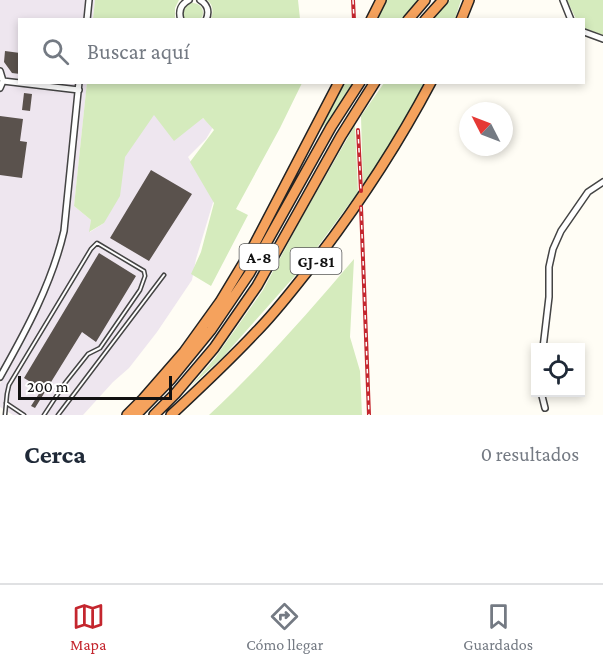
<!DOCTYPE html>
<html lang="es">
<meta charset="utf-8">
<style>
:root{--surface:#fff;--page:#f6f6f7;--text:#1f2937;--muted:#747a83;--line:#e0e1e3;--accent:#c4262e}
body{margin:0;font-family:"Crimson Pro",serif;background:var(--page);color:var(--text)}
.controls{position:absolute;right:18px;bottom:18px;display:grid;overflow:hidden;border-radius:0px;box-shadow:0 3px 9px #0003}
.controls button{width:54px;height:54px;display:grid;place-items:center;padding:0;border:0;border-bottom:2px solid var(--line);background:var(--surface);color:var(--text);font:30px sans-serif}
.compass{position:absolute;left:459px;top:102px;width:54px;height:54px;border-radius:50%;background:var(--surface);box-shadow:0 3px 9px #0003;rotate:312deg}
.scale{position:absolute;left:18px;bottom:15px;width:154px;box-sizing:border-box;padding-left:6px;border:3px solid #111;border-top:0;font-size:16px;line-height:21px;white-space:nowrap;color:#111;-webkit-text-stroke:4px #fff;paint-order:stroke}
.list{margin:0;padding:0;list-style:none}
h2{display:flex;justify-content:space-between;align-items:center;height:78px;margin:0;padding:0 24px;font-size:26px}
h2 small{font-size:20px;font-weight:400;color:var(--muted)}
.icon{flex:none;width:33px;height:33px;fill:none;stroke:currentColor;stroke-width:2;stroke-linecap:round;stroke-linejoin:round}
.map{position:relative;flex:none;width:603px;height:415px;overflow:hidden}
.search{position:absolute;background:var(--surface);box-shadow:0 3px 9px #0003;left:18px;right:18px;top:18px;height:66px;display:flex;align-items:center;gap:15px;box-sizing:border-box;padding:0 21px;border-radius:0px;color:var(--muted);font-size:22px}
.sheet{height:168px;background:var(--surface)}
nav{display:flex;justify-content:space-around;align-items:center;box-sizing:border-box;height:84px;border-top:2px solid var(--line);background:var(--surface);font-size:16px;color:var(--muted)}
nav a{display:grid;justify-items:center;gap:3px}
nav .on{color:var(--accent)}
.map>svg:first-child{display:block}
</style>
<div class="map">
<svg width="603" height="415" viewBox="0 0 603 415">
<rect width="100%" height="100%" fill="#fffdf5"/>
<!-- industrial -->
<path fill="#eee6ef" d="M0,0H95L93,19L20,20V82L87,83L74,206L91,220L90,232L104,223L123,153L153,113L200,116L213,127L206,139L188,157L214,199L196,259L192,280L157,332L129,368L113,382L83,415H13L0,407V384L3,378L0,377Z"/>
<!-- green -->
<path fill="#d5ebbd" d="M95,0H179L175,8V19H93Z
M207,0H298L300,19H211C213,13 214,5 207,0Z
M386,0H418L402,19L376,20Z
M450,0H461L455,19H433Z
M567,0H603V35L584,28V20L576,19Z
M191,3C201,2 206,11 201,19H185C181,12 184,6 191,3Z
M87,82L302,83L280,128L236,209L248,215L211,286L191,274L201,252L214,203L190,162L214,130L203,118L174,141L154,115L125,157L120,196L104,223L89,232L91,220L74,206Z
M342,83H353L331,118L321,129L325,115Z
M384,83H427L397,135L363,189L361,116Z
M355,125L358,192L302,268L223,357L191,386L215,358L263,290L300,221Z
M354,259L350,337L360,371L362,415H209C261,367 308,313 354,259Z"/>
<!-- building -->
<path fill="#5a524d" d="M5,51L20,53V74L12,73L4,62Z
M24,93L32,94L30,111L22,110Z
M0,116L23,119L20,141L27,142L22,178L0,175Z
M151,170L192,194L149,261L110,238Z
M99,253L136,276L96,342L82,332L35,408L31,406L42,389L24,378Z"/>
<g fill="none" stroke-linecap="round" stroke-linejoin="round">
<!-- service casing -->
<g stroke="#444" stroke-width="5">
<path id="service" d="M6,403L24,415
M5,415L7,394L9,385L91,249L97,243L144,271L145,276L140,290L100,348L88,354L65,383L44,415
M58,415L164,275"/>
</g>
<!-- minor casing -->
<g stroke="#444" stroke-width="8">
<path id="minor" d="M200,0C207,4 210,11 206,20
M563,0L571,20
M87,20L89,0
M181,20C178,11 181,4 189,0
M584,32L603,39
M0,71L3,81L0,88
M3,81L79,90
M543,348L549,297V267L553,249L561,231L588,192L603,182
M0,377C26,331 52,283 64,231L79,82
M541,392L545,408"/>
</g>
<!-- motorway casing -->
<g stroke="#222" stroke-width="12">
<path id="motorway" d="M371,20L381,0
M408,20L425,0
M425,20L443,0
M461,20L469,0
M127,415L143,399L184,352L220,302L252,249L339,82
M136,415L171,379L211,330L249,274L331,127L360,82
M154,415L175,394L214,348L257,286L341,136L375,82
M171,415C200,388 229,361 256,332C274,314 290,293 306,273C353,213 395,150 431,82"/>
</g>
<!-- service -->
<use href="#service" stroke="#fff" stroke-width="2"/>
<!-- minor -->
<use href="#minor" stroke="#fff" stroke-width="5"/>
<!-- motorway -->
<use href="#motorway" stroke="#f5a25d" stroke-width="9"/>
<!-- rail casing -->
<g stroke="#c4262e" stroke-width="4">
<path id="rail" d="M353,0L354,20
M358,130L361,191
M361,207L369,415"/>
</g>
<!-- rail -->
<use href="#rail" stroke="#fff" stroke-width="1.5" stroke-dasharray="4.5" stroke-linecap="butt"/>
</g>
<g text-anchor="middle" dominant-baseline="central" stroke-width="6" stroke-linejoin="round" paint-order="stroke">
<!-- shield labels -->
<g fill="#fff" stroke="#585858" stroke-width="1.5">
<rect x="239.5" y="244" width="39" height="26" rx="4.5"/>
<rect x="290.5" y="248" width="51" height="26" rx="4.5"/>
</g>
<g font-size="16" font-weight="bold" fill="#111">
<text x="259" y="257">A-8</text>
<text x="316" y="261">GJ-81</text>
</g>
</g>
</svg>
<div class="controls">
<button><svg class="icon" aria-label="locate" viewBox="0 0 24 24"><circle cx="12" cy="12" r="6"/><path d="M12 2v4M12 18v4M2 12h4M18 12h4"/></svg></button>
</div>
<svg class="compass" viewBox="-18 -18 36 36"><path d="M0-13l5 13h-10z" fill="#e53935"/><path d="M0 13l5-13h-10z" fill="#747a83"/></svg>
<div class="scale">200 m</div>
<div class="search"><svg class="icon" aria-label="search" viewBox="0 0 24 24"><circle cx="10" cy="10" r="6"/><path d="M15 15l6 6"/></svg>Buscar aquí</div>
</div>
<section class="sheet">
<h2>Cerca<small>0 resultados</small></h2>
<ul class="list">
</ul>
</section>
<nav>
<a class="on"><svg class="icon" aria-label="map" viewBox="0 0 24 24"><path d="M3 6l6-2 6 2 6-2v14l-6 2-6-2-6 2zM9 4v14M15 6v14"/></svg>Mapa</a>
<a><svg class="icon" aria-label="directions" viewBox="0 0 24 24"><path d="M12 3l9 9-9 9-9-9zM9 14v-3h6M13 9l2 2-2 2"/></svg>Cómo llegar</a>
<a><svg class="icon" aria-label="saved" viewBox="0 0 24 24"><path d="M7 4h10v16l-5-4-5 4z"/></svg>Guardados</a>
</nav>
